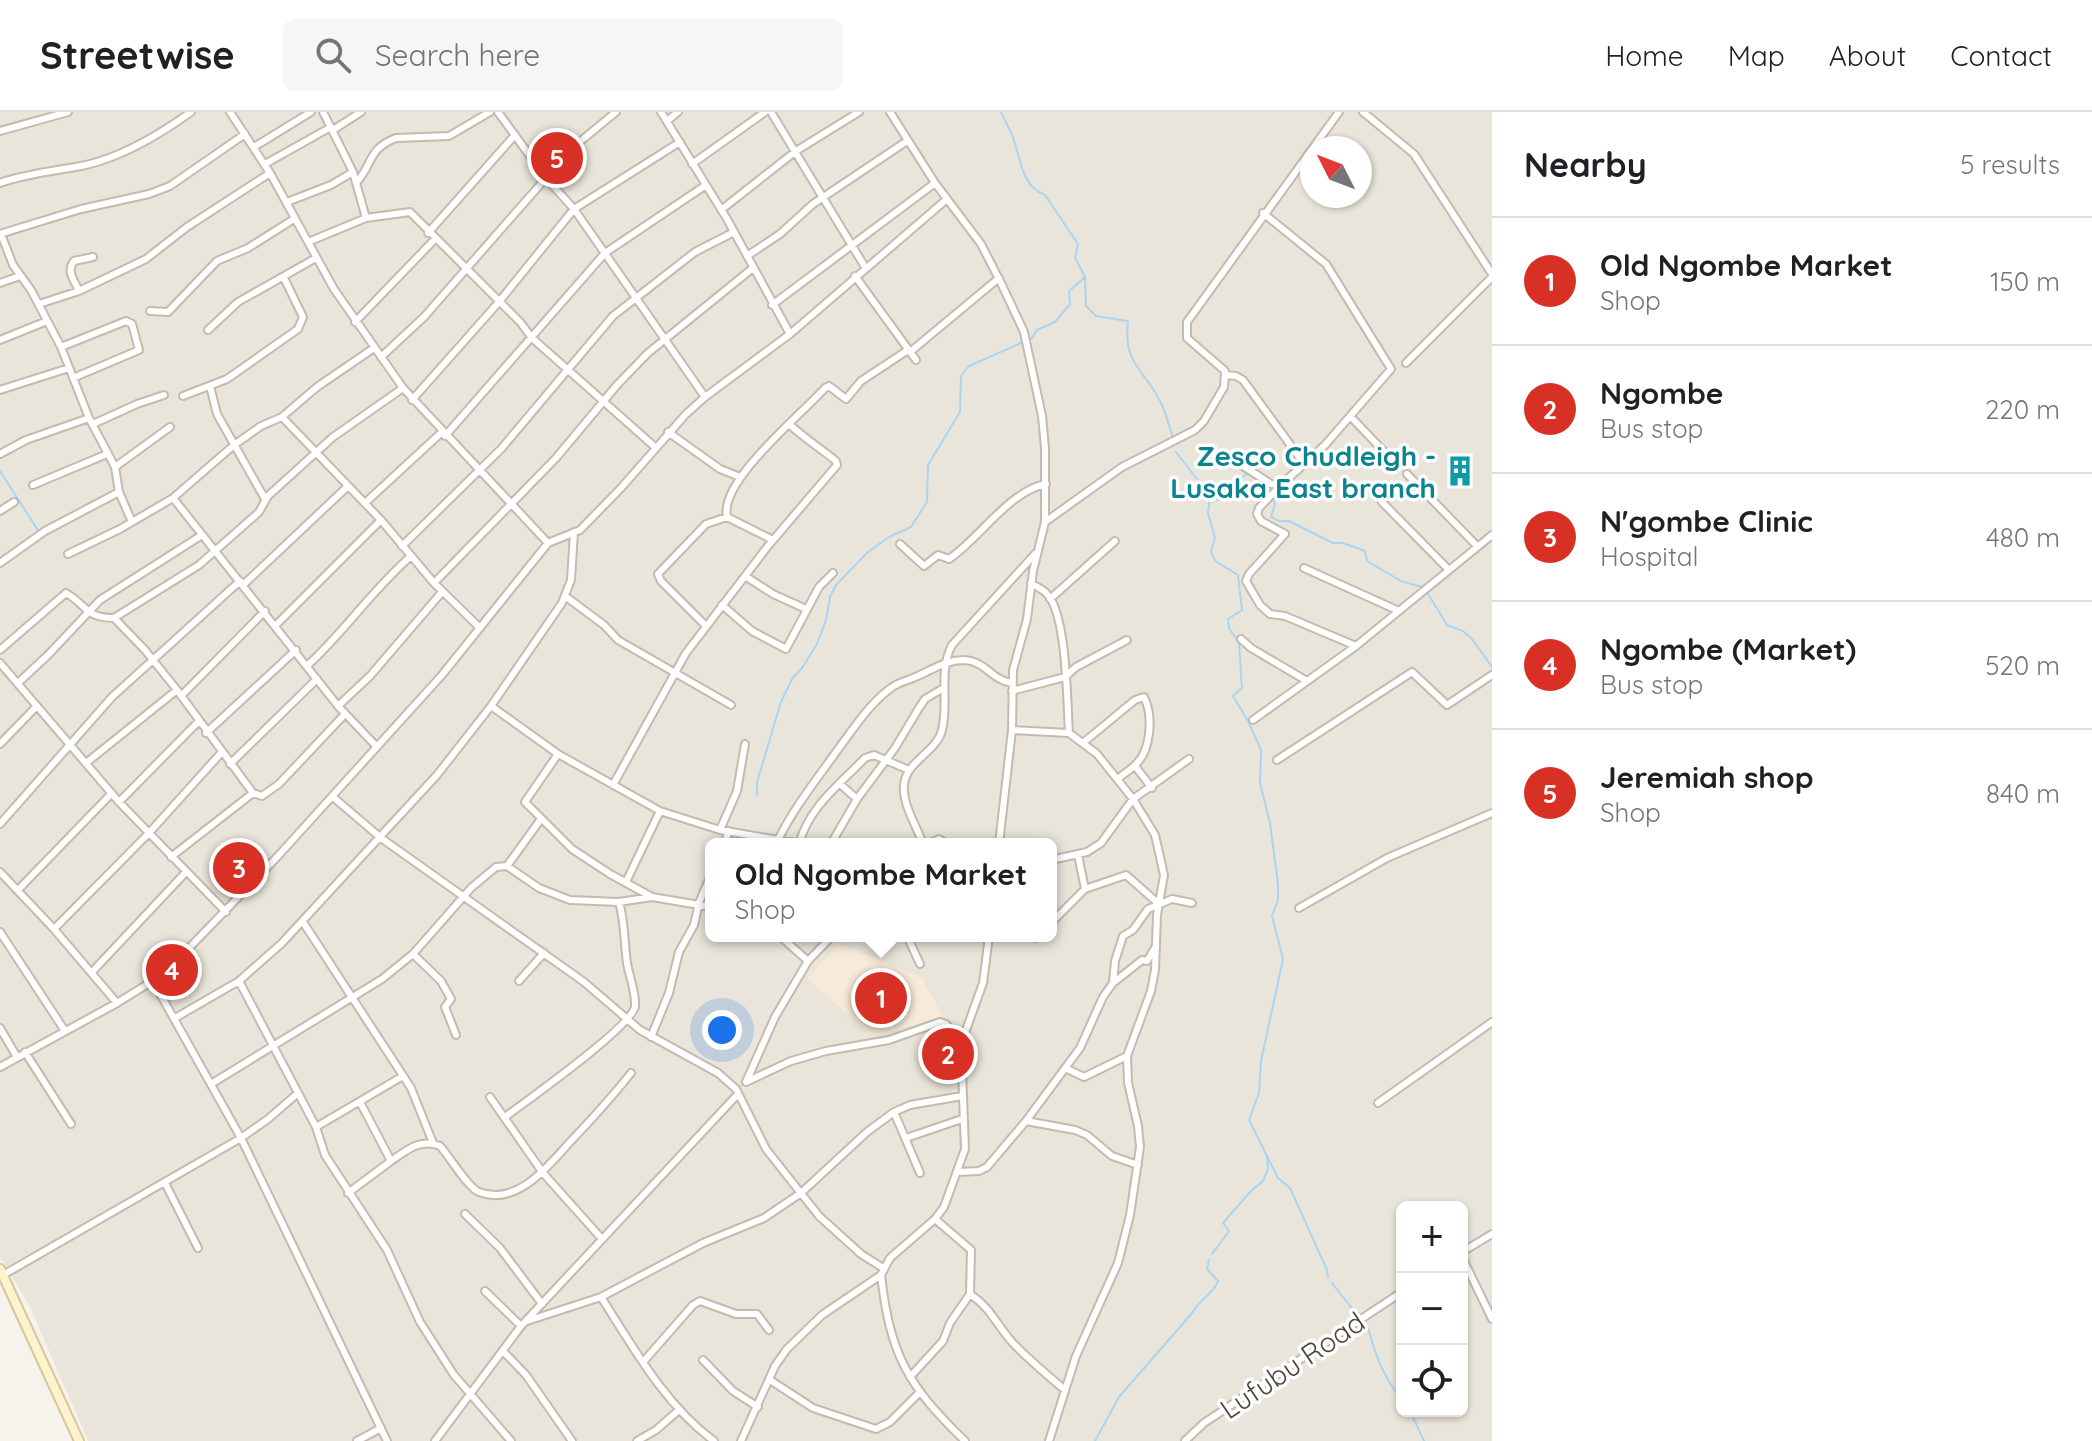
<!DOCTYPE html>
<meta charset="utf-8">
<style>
:root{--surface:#fff;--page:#f6f6f6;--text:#202124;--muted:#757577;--line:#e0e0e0;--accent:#d93025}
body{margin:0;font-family:Quicksand,sans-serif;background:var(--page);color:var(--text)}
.controls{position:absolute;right:24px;bottom:24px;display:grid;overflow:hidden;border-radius:12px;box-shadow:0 2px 6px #0004}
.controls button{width:72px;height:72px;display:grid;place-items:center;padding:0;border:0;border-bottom:2px solid var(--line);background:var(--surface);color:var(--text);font:40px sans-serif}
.compass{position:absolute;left:1300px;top:24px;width:72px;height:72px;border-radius:50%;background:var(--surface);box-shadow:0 2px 6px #0004;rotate:312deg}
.you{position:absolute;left:722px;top:918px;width:28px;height:28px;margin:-20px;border:6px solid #fff;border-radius:50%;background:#1a73e8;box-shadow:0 0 0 12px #1a73e833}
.badge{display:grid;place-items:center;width:52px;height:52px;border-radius:50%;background:var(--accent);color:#fff;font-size:26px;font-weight:700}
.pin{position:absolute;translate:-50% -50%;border:4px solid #fff;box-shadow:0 2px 8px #0006}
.popup{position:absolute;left:705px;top:726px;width:352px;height:104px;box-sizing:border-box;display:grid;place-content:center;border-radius:12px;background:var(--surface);filter:drop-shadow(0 2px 6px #0005);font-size:26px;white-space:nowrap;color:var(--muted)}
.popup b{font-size:30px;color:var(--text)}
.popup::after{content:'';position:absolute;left:50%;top:100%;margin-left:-16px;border:16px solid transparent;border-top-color:var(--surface)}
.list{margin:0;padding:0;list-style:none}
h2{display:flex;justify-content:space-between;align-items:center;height:104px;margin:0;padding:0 32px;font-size:34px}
h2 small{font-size:26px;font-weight:400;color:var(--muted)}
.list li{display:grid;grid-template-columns:52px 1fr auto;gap:24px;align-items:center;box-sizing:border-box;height:128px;padding:0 32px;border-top:2px solid var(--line)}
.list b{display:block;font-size:30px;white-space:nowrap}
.list p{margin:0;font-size:26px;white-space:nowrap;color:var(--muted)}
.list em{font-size:26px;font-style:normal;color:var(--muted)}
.icon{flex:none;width:44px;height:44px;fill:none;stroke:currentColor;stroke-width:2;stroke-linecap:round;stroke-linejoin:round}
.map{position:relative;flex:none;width:1492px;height:1329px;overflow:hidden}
header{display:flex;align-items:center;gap:48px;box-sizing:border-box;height:112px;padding:0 40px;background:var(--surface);border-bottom:2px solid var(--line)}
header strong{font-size:38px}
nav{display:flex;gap:44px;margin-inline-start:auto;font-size:28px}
.search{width:560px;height:72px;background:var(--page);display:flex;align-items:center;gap:20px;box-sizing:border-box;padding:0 28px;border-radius:12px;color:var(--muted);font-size:30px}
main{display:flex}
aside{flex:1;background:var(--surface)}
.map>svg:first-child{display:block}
</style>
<header>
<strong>Streetwise</strong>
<div class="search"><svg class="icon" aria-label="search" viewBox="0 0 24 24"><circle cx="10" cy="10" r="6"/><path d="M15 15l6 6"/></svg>Search here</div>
<nav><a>Home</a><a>Map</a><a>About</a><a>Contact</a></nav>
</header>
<main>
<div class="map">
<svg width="1492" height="1329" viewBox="0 0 1492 1329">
<rect width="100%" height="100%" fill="#f6f3ec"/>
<!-- residential -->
<path fill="#eae5da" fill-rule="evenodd" d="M0,0H1492V1329H88L29,1193L0,1145ZM1312,36H1360V84H1312ZM711,732H1051V824H711ZM1402,1095H1462V1299H1402Z"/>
<!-- commercial -->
<path fill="#f7ead8" d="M839,832L921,865L943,904L873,925L809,868L808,865Z"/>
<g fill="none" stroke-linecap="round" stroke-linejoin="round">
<!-- stream -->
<path stroke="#a9d4f2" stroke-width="2" d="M1001,0C1004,8 1009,15 1012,23C1021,44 1020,74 1045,83L1078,132L1075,146L1085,165L1086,194L1096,204L1128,209C1123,252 1143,256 1160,289C1166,300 1169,314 1173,326
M1176,340L1210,384L1208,401L1215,426L1211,439L1215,449L1238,463L1242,498L1228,507L1229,516L1239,531L1242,576L1233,584L1248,609L1261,638L1260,671L1270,711L1278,772V788L1272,804L1283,847L1261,949L1259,981L1249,1008L1278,1066L1290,1076L1327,1158L1328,1165
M0,359L39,420
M1210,385L1220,388L1246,362L1252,363L1268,381
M1273,387L1275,392L1271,405L1279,409H1289L1333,431H1343L1365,439L1367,449L1401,469L1422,475
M1427,480L1447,513L1463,519L1472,527L1492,555
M757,683V670L781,590L792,567L802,556L817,532L826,508L830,485L836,473L868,440L889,425L911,415L927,390L928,353L960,300L961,264L969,254L1032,226L1037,218L1055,210L1070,192L1069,179L1085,165
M1212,1142L1229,1119L1223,1111L1250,1080L1263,1069L1268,1057L1267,1044
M1332,1171L1354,1199L1359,1201
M1368,1215C1375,1243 1384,1266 1402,1288
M1410,1299L1424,1329
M1095,1329L1119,1285L1193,1200C1200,1186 1214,1182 1218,1169L1207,1157L1209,1148"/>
<!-- minor casing -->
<g stroke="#c2bbae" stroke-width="10">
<path id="minor" d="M230,0L270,61L334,177L403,276L548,431
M323,0L353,60L366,106
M498,0L546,66L574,97L705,285
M661,0L727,107L790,222
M771,0L865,155
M890,0L935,71L981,132L1002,173L1024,220L1042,304L1045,336V410L1033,459L1027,507L1013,558L1012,618L999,732
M1363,0L1414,42L1492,162
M667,9L678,0
M333,18L361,0
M0,19L68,0
M254,35L311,0
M265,52L331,15
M692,52L765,0
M542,61L616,0
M0,71C28,61 57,59 86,53C124,44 159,23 191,0
M356,71C373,53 367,37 396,26L449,24L490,0
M287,90L331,73L353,60
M721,98L796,39L859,0
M428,121L515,23
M0,122L81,97L149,82L170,74L245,22
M1,122L13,153L31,178L61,235L89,306L115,355L119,380L132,410
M308,130L366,106L410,100L520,210L532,226L655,335
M747,144L780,122L813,92L907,29
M855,164L916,248
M0,171L20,164
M79,179C74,168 66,159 74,149L93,145
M39,192L79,179L146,147L187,115L270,61
M772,193L935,71
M150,199L168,200L217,149L248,136L294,107
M355,210L435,127
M208,218L238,190L316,146
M0,228L47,209
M61,235L126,209L132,212L139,238L73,266
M910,240L999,166
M381,245L424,205L546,66
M1406,251L1492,165
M1225,263L1236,264L1243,268L1305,353
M210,274L217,302L265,387
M0,278L69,256
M183,284L227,267L298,217L303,205L284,166
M412,288L498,191L574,97L680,30
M1350,304L1394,350
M282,305L381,408L434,471L480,516
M93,312L137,292L164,283
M668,320L720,357L740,365
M445,324L605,141L706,73
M1223,341L1271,372L1281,373L1325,333L1391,257L1326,152L1263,101
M0,342L26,328L89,306
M115,355L170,315
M1407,362L1477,434
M33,373L107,342
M1280,374L1259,396L1257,402L1261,409L1285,422L1249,462L1246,469L1260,493L1270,502L1285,504L1356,534
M173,386L338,594L377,635
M1382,390L1448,457
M365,391L442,320
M0,399L14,390
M1045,410L1122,355L1195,318L1204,309L1224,275L1225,259L1187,226V210L1339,0
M773,428L727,405C719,369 801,303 825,276L829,274L846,287L861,269L908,238
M900,432L924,454L938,443L949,447C980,426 1009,379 1046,372
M402,434L501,337L613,204L695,140L734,120
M68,442L120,417L173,386L234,333L261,314L282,305L317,275L374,236
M0,451L45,419L119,380
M1304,456L1399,499
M745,464L773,482L806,497
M434,471L556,346L617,273L648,241L753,156
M1031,471C1036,475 1043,477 1047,482C1067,502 1067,592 1069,621
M243,473L347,375
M565,484L604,513L618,528L731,593
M1050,487L1115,429
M722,493L752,519L786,537L819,475L833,461
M114,506L145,538L177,578
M276,513L381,408
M706,514L661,469L658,462L706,412L727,405
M1241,527L1251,536L1307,569
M0,538L66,481C87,493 85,506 114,506L199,453L259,400L268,384L333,325L403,276
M0,551L119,690L226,800
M308,553C345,519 373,477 411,444
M18,571L48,543L100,488L202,423
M1012,579L1065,565L1076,555L1127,528
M181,584L265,499
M338,594L370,564L442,480
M491,594L558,642L660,699L720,718L802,732
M1253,608L1356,534L1492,423
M1012,618L1069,621L1097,642L1133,687L1155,723L1164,763L1157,803L1155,858L1151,879L1127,944L1128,971L1138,1014L1140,1035L1130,1103L1118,1151L1076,1244L1049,1329
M206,621L296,538
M1084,630L1135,588L1144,585C1153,603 1152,639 1134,654C1129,659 1124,661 1118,667
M0,632L37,594
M558,642L525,690L572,737L610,762L652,785L711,795
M1277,648L1412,560L1447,593L1492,563
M86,651L177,578L253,681L262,684L279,672L345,602
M230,652L317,567
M1135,654L1152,676
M840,672L857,687
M613,673L686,541L768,434L837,353L836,349C820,336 804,326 789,312
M333,685L381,726L584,870L640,918L718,961L736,977L766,1037L819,1104L861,1142L883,1156
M119,690L198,610
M0,712L112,585L240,469
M720,718L737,679L745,632
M778,728C795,694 817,667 839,636C854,616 870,591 891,576C897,571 906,569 913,566C931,559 944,548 964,548C986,549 991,568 1012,571
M724,732L729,719
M799,732C809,695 839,673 865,646L874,643L909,658
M831,732L857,687L895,636L919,596L925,587L942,577
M923,732C917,715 902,692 904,673C906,649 937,640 942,618C949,591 938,559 952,533L1035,442
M928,732L939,727L948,732
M171,745L253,681
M1051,748L1087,740L1101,731L1133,687L1189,647
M507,754L541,707
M0,760L54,817L117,891
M626,770L660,699
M1085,777L1126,763L1159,792
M18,778L112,681
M1299,796L1387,746L1492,701
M303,810L411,976L433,1031
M1051,811L1085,777L1078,743
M54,817L149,721L221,641
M0,820L65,919
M838,824H852
M907,824L920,852
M1035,826L1037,824
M413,842L441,869L451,887L445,895L456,923
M808,849L832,824
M92,860L186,760
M239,869L316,1015L325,1043L387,1138L420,1210L454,1263L511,1329
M519,869L544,841
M154,871L241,1026L387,1329
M1113,871L1142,848L1147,849L1156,834
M175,906L239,869L282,831L437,663L491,594L562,491L571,468L574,420
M0,916L17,945
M651,925L669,881L679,840L694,813L699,791L711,763
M25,940L71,1012
M0,955L117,891L164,862L278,744L442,563L548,431L580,418L621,376L686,302L705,285L790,222L947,87
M1065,956L1084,965L1127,944
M746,970L791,949L826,939L889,928L940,910L946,912L961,932
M746,970L775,905L808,849L780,824
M211,972L382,867L413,842L471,776L496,755L507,754L539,776L570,788L619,790L652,785
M490,985L543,1061L602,1127
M1378,991L1492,910
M894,1000L920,1061
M505,1005C525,990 634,913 635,894C636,880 629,864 627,851C624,830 625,810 619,790
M1026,1009L1080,936L1103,885L1113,871L1115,849L1123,824L1133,818L1148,797L1172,787L1192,791
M316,1015L403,964
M906,1026L962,1007
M391,1049C407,1038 420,1026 440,1034C450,1045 468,1076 479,1080C517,1095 549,1053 570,1030C592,1007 612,985 631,961
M958,1060L979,1059L987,1055L1026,1009L1075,1018L1087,1023L1112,1044L1138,1053
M165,1071L198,1136
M348,1081L391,1049L360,990
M465,1102L500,1136L542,1192
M1462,1140L1492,1122
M1462,1145L1492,1207
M3,1163L241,1026L268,1007L298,981
M881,1163C890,1243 908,1274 965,1329
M485,1179L521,1214
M970,1182C991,1196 996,1212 1012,1230C1028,1247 1047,1263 1065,1278
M601,1185C633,1235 665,1293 714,1329
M527,1209L601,1185L703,1131L764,1106L801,1081L867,1020L894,1000L910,993L962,984
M503,1239L526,1263L572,1329
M703,1248L733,1279L758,1295
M644,1249L693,1193L700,1189L736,1202H757L769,1218
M910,1265L943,1229L950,1211L970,1182L971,1138L935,1107
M770,1268L813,1296L876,1317L890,1310L919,1281
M357,1329L381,1316
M435,1329L521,1214L738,982
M637,1329L656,1318L679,1298
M741,1329L775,1254L787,1237L822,1203L881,1163L890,1146L935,1107L944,1095L965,1037L961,932L983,871L989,824
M1185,1329L1204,1311L1402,1180"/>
</g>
<!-- secondary casing -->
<g stroke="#d6c79b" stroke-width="12">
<path id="secondary" d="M0,1157L79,1329"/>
</g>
<!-- minor -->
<use href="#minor" stroke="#fff" stroke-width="6"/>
<!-- secondary -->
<use href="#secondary" stroke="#fff3cd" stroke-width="8"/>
</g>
<!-- icons -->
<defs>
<g id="building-bare" transform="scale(2.4)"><path d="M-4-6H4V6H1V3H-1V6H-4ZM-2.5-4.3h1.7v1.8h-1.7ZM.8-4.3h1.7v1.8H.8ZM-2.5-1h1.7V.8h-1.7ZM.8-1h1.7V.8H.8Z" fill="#0f9aa8" stroke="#fff" stroke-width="2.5" paint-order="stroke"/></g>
</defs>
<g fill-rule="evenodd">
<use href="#building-bare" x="1460" y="359"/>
</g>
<g text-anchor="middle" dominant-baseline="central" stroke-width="7" stroke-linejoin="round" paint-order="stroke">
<!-- culture labels -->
<g font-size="28" font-weight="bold" fill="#0d838f" stroke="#fff" text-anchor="end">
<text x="1436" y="343">Zesco Chudleigh -<tspan x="1436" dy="32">Lusaka East branch</tspan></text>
</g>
<!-- street labels -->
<g font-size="28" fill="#4b4439" stroke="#fff">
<text transform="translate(1292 1253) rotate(-34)">Lufubu Road</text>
</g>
</g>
</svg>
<div class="controls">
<button>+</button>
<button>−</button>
<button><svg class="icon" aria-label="locate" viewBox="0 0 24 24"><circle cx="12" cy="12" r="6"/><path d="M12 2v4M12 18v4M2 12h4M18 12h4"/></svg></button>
</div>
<svg class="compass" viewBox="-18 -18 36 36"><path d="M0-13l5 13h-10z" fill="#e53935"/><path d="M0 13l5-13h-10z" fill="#757577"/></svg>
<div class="you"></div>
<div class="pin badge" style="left:881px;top:886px">1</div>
<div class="popup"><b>Old Ngombe Market</b>Shop</div>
<div class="pin badge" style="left:948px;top:942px">2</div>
<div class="pin badge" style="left:239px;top:756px">3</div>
<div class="pin badge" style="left:172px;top:858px">4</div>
<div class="pin badge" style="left:557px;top:46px">5</div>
</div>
<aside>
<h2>Nearby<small>5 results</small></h2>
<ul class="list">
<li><span class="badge">1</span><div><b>Old Ngombe Market</b><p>Shop</p></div><em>150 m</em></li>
<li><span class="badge">2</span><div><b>Ngombe</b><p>Bus stop</p></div><em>220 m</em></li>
<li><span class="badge">3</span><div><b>N'gombe Clinic</b><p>Hospital</p></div><em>480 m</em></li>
<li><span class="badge">4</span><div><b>Ngombe (Market)</b><p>Bus stop</p></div><em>520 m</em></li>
<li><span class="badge">5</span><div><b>Jeremiah shop</b><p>Shop</p></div><em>840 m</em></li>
</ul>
</aside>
</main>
